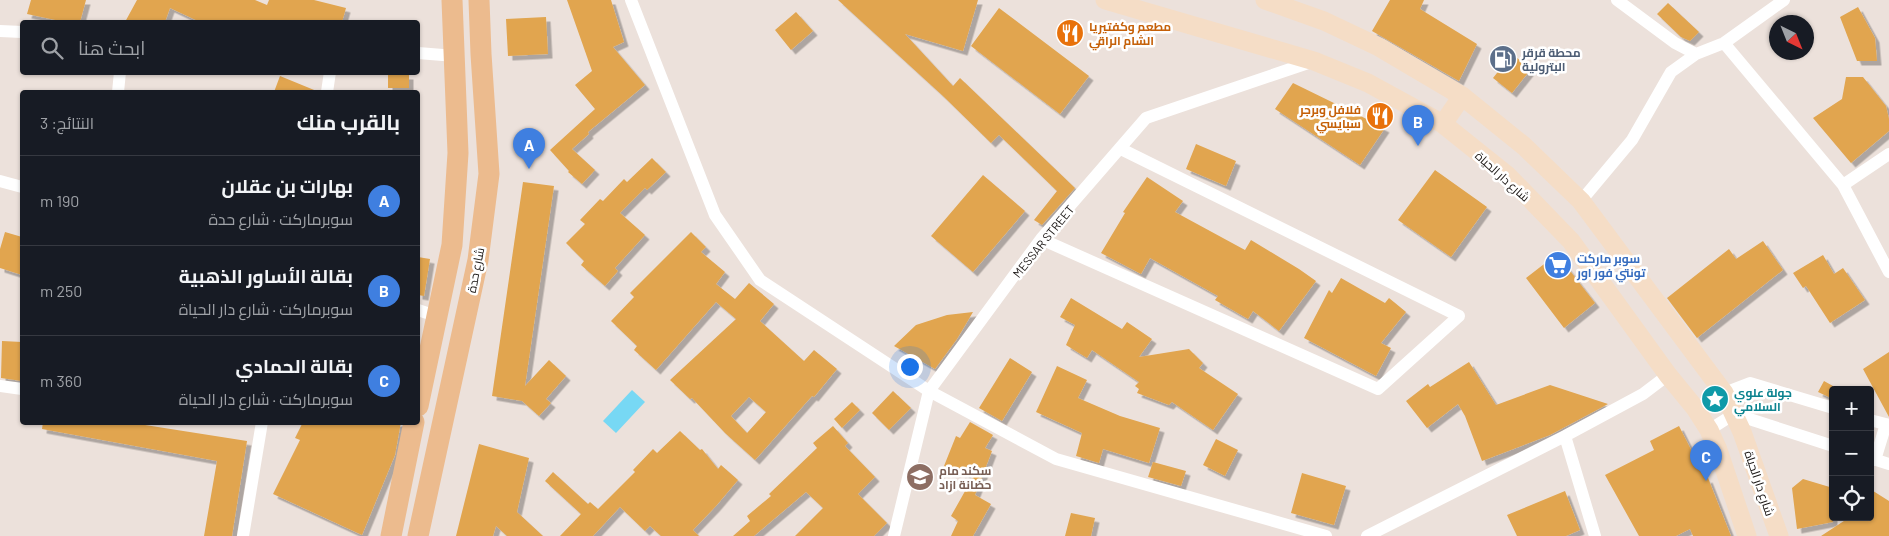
<!DOCTYPE html>
<html lang="ar">
<meta charset="utf-8">
<style>
:root{--surface:#171b24;--page:#242831;--text:#f1f3f6;--muted:#9ea1a6;--line:#363941;--accent:#ea580c}
body{margin:0;font-family:Barlow,Cairo,sans-serif;background:var(--page);color:var(--text);direction:rtl}
.controls{position:absolute;right:15px;bottom:15px;display:grid;overflow:hidden;border-radius:5px;box-shadow:0 1px 4px #0004}
.controls button{width:45px;height:45px;display:grid;place-items:center;padding:0;border:0;border-bottom:1px solid var(--line);background:var(--surface);color:var(--text);font:25px sans-serif}
.compass{position:absolute;left:1769px;top:15px;width:45px;height:45px;border-radius:50%;background:var(--surface);box-shadow:0 1px 4px #0004;rotate:137deg}
.you{position:absolute;left:909px;top:366px;width:18px;height:18px;margin:-12px;border:4px solid #fff;border-radius:50%;background:#1a73e8;box-shadow:0 0 0 8px #1a73e833}
.badge{display:grid;place-items:center;width:32px;height:32px;border-radius:50%;background:var(--accent);color:#fff;font-size:16px;font-weight:700}
.pin{position:absolute;translate:-50% -41px;filter:drop-shadow(0 1px 2px #0008)}
.pin::after{content:'';position:absolute;top:26px;width:18px;height:15px;background:inherit;clip-path:polygon(0 0,100% 0,50% 100%)}
.list{margin:0;padding:0;list-style:none}
h2{display:flex;justify-content:space-between;align-items:center;height:65px;margin:0;padding:0 20px;font-size:21px}
h2 small{font-size:16px;font-weight:400;color:var(--muted)}
.list li{display:grid;grid-template-columns:32px 1fr auto;gap:15px;align-items:center;box-sizing:border-box;height:90px;padding:0 20px;border-top:1px solid var(--line)}
.list b{display:block;font-size:19px;white-space:nowrap}
.list p{margin:0;font-size:16px;white-space:nowrap;color:var(--muted)}
.list em{font-size:16px;font-style:normal;color:var(--muted)}
.icon{flex:none;width:28px;height:28px;fill:none;stroke:currentColor;stroke-width:2;stroke-linecap:round;stroke-linejoin:round}
.map{position:relative;flex:none;width:1889px;height:536px;overflow:hidden;direction:ltr}
.search{position:absolute;background:var(--surface);box-shadow:0 1px 4px #0004;left:20px;top:20px;width:400px;height:55px;display:flex;align-items:center;gap:12px;box-sizing:border-box;padding:0 18px;border-radius:5px;color:var(--muted);font-size:19px}
.panel{position:absolute;background:var(--surface);box-shadow:0 1px 4px #0004;left:20px;top:90px;width:400px;height:335px;border-radius:5px;direction:rtl}
.map>svg:first-child{display:block}
</style>
<div class="map">
<svg width="1889" height="536" viewBox="0 0 1889 536">
<defs>
<filter id="shadow"><feDropShadow dx="4.5" dy="4.5" stdDeviation="0" flood-color="#0004"/></filter>
</defs>
<rect width="100%" height="100%" fill="#ece1db"/>
<!-- water -->
<path fill="#77d8f4" d="M632,390L645,402L616,433L603,421Z"/>
<!-- building -->
<path fill="#e1a54f" fill-rule="evenodd" filter="url(#shadow)" d="M31,0H86L80,22H65L27,14Z
M137,0H255L267,5L269,0H314L346,8L342,22H200L170,8L165,22H125Z
M567,0H611L624,42L613,47L645,85L588,132L589,134L572,149L595,170L582,184L568,172L569,171L550,150L595,109L575,85L592,71Z
M838,0H978L963,51L905,34L953,86L960,78L1075,188L1042,225L1034,220L1057,191L999,135L991,143L943,96Z
M1390,0H1424L1420,9L1477,44L1459,81L1372,31Z
M1668,3L1699,32L1690,41L1681,37L1657,14Z
M1858,7L1875,38L1877,61H1857L1840,17Z
M999,8L1089,76L1060,114L971,46Z
M796,12L813,31L791,50L775,30Z
M546,17L548,54L508,56L506,19Z
M1512,54L1531,69L1512,93L1493,78Z
M388,74L409,75V88H388Z
M280,76L319,92H274Z
M1846,77H1863L1886,106L1889,119V131L1851,163L1813,118L1842,99Z
M1293,83L1385,128L1360,165L1275,109Z
M1196,144L1236,161L1226,186L1186,169Z
M652,158L666,172L647,190L645,188L620,213L645,235L615,268L618,271L605,286L581,265L584,261L566,243L585,224L580,220L600,199L603,201L624,179L627,182Z
M1435,170L1487,207L1451,257L1398,220Z
M983,175L1025,211L973,272L931,236Z
M1147,177L1183,201L1175,212L1245,250L1251,240L1299,269L1316,281L1279,331L1253,311L1248,319L1215,300L1218,296L1150,258L1141,274L1101,253L1125,213L1123,212Z
M523,182L554,186L525,386L549,360L566,376L546,399L551,403L539,416L522,401L492,396Z
M5,232L22,237V275L0,268V249Z
M691,232L706,247L701,252L725,272L716,284L735,299L749,283L774,304L760,321L804,361L814,350L837,369L814,397L812,396L755,460L725,433L692,398L690,399L670,380L736,319L716,302L656,370L634,350L637,346L611,321L634,297L630,293ZM749,397L766,412L747,433L731,416Z
M1763,241L1783,270L1697,338L1667,298L1729,249L1736,259Z
M1557,254L1595,303L1564,328L1526,278Z
M1823,255L1834,274L1843,268L1865,300L1830,323L1806,286L1803,288L1793,273Z
M418,257L430,259L424,296L418,295Z
M1341,278L1385,303L1389,298L1406,312L1381,343L1391,348L1376,376L1304,338L1329,290L1332,293Z
M1071,298L1122,329L1127,322L1152,339L1139,357L1189,349L1203,363L1199,368L1238,394L1213,430L1172,402L1169,405L1137,393L1139,389L1135,386L1139,382L1092,350L1087,358L1066,345L1075,325L1060,317Z
M973,312L957,339L935,369L894,346L916,325L947,315Z
M2,341L22,342V381L1,378Z
M1889,352V417L1863,369Z
M1010,358L1032,372L1002,421L979,408Z
M1469,362L1496,405L1550,385L1608,404L1550,435L1482,461L1465,416L1458,404L1427,428L1406,401L1428,384L1430,387Z
M1057,366L1087,380L1078,398L1120,416L1160,428L1149,463L1103,449L1099,463L1076,456L1082,433L1036,412Z
M1824,381L1833,386V399L1818,392Z
M893,391L911,408L889,430L872,413Z
M852,402L860,410L842,428L834,419Z
M43,422H126L247,441L232,536H204L217,461L42,429Z
M303,422H401L395,455L362,535L273,494L300,440L295,438Z
M970,422L993,435L985,448L992,451L975,495L991,504L973,536H951L958,521L951,516L973,477L944,466L956,436L960,438Z
M833,426L848,443L845,446L875,477L858,494L887,523L874,536H795L823,508L806,492L754,536H733L750,521L747,516L771,496L769,494L817,448L813,443Z
M1679,426L1706,479L1708,478L1731,536H1693L1690,529L1676,536H1639L1605,475L1654,450L1650,441Z
M680,431L700,450L702,449L718,469L721,465L738,480L716,506L693,530L699,536H661L650,526L645,531L620,507L593,536H560L581,514L545,481L553,472L588,504L590,502L598,509L635,472L633,470L653,449L657,453Z
M1216,439L1238,450L1225,476L1203,465Z
M479,444L529,458L517,512L543,536H507L496,526L493,536H456Z
M1153,462L1186,471L1181,486L1148,477Z
M1302,473L1346,486L1334,525L1291,513Z
M1803,479L1833,488V522L1797,529L1792,488Z
M1870,489L1889,501V536H1821L1850,517H1870Z
M1565,491L1580,530L1566,536H1517L1507,515Z
M1071,513L1095,518L1091,536H1065Z"/>
<g fill="none" stroke-linecap="round" stroke-linejoin="round">
<!-- street -->
<path stroke="#fff" stroke-width="12" d="M631,0L715,215L760,280L929,391L1056,459L1326,536
M1617,0L1675,43L1696,54
M0,31L22,32
M1724,43L1843,185
M418,53L455,56
M118,92L120,72
M327,92L330,72
M1889,154L1843,185L1889,272
M0,181L22,187
M1581,201L1632,140L1671,72L1696,54L1724,43L1784,0
M1041,239L1378,389L1459,316L1121,149
M418,310L436,316
M0,386L22,389
M1695,408L1724,393L1750,383L1833,408
M1870,420L1889,425
M1709,430L1734,414L1833,446
M1565,436L1595,536
M1870,458L1889,464
M1875,460L1886,424
M243,536L262,422
M894,536L929,391L1041,239L1146,118L1314,61
M1367,536L1565,436L1643,394L1668,375"/>
<!-- secondary -->
<path stroke="#f5ddc6" stroke-width="19" d="M1105,0L1314,61L1368,83L1443,124L1508,176L1571,241L1668,375L1695,408L1709,430L1718,450L1747,536
M1265,0L1324,21L1379,47L1462,96L1524,146L1581,201L1724,393L1742,432L1779,536
M1443,124L1462,96"/>
<!-- primary -->
<path stroke="#ecbb8e" stroke-width="21" d="M418,406L452,245L458,153L452,0
M391,536L414,422
M418,536L478,260L489,174L481,54L479,0"/>
</g>
<!-- icons -->
<defs>
<g id="restaurant-disc" transform="scale(1.4375)"><circle r="9.5" fill="#e8710a" stroke="#fff"/><path d="M-5-6h1v4h1v-4h1v4h1v-4h1v5L-1.5 .5V6h-2V.5L-5-1ZM5-6V6H3V1.5H1.5Q1.5-4 5-6Z" fill="#fff"/></g>
<g id="fuel-disc" transform="scale(1.4375)"><circle r="9.5" fill="#5c6f8a" stroke="#fff"/><path d="M-5.5-6h7V0h2V4h1.3V-2.5L3-4.5l.8-.8L6-3V5H2.5V1h-1V6h-7ZM-4.2-4.7v3.2H.2V-4.7Z" fill="#fff"/></g>
<g id="supermarket-disc" transform="scale(1.4375)"><circle r="9.5" fill="#3f7fe0" stroke="#fff"/><path d="M-6-5.5h2.5l.6 2H6L4.5 2H-2.5L-4.4-4H-6ZM-1.5 3.2a1.3 1.3 0 1 0 .1 0ZM3 3.2a1.3 1.3 0 1 0 .1 0Z" fill="#fff"/></g>
<g id="sight-disc" transform="scale(1.4375)"><circle r="9.5" fill="#0f9aa8" stroke="#fff"/><path d="M0-6L1.8-2.2L6-1.7L2.9 1.2L3.7 5.4L0 3.3L-3.7 5.4L-2.9 1.2L-6-1.7L-1.8-2.2Z" fill="#fff"/></g>
<g id="school-disc" transform="scale(1.4375)"><circle r="9.5" fill="#8d6e63" stroke="#fff"/><path d="M0-5L7-2L0 1L-7-2ZM-4 1L0 2.5L4 1V4Q0 6-4 4Z" fill="#fff"/></g>
</defs>
<g fill-rule="evenodd">
<use href="#restaurant-disc" x="1070" y="33"/>
<use href="#fuel-disc" x="1503" y="59"/>
<use href="#restaurant-disc" x="1380" y="116"/>
<use href="#supermarket-disc" x="1558" y="265"/>
<use href="#sight-disc" x="1715" y="399"/>
<use href="#school-disc" x="920" y="477"/>
</g>
<g text-anchor="middle" dominant-baseline="central" stroke-width="5" stroke-linejoin="round" paint-order="stroke">
<!-- food labels -->
<g font-size="12" font-weight="bold" fill="#c56008" stroke="#fff" text-anchor="start">
<text x="1089" y="26">مطعم وكفتيريا<tspan x="1089" dy="14">الشام الراقي</tspan></text>
<text x="1361" y="109" text-anchor="end">فلافل وبرجر<tspan x="1361" dy="14">سبايسي</tspan></text>
</g>
<!-- service labels -->
<g font-size="12" font-weight="bold" fill="#4e5e75" stroke="#fff" text-anchor="start">
<text x="1522" y="52">محطة قرقر<tspan x="1522" dy="14">البترولية</tspan></text>
</g>
<!-- street labels -->
<g font-size="12" fill="#161210" stroke="#fff">
<text transform="translate(1503 176) rotate(42)">شارع دار الحياة</text>
<text transform="translate(1043 241) rotate(-51)">MESSAR STREET</text>
<text transform="translate(475 270) rotate(-79)">شارع حدة</text>
<text transform="translate(1760 483) rotate(71)">شارع دار الحياة</text>
</g>
<!-- shop labels -->
<g font-size="12" font-weight="bold" fill="#366cbe" stroke="#fff" text-anchor="start">
<text x="1577" y="258">سوبر ماركت<tspan x="1577" dy="14">تونتي فور اور</tspan></text>
</g>
<!-- culture labels -->
<g font-size="12" font-weight="bold" fill="#0d838f" stroke="#fff" text-anchor="start">
<text x="1734" y="392">جولة علوي<tspan x="1734" dy="14">السلامي</tspan></text>
</g>
<!-- education labels -->
<g font-size="12" font-weight="bold" fill="#785e54" stroke="#fff" text-anchor="start">
<text x="939" y="470">سكند مام<tspan x="939" dy="14">حضانة ازاد</tspan></text>
</g>
</g>
</svg>
<div class="controls">
<button>+</button>
<button>−</button>
<button><svg class="icon" aria-label="locate" viewBox="0 0 24 24"><circle cx="12" cy="12" r="6"/><path d="M12 2v4M12 18v4M2 12h4M18 12h4"/></svg></button>
</div>
<svg class="compass" viewBox="-18 -18 36 36"><path d="M0-13l5 13h-10z" fill="#e53935"/><path d="M0 13l5-13h-10z" fill="#9ea1a6"/></svg>
<div class="you"></div>
<div class="pin badge" style="left:529px;top:169px;background:#3f7fe0">A</div>
<div class="pin badge" style="left:1418px;top:146px;background:#3f7fe0">B</div>
<div class="pin badge" style="left:1706px;top:481px;background:#3f7fe0">C</div>
<div class="search"><svg class="icon" aria-label="search" viewBox="0 0 24 24"><circle cx="10" cy="10" r="6"/><path d="M15 15l6 6"/></svg>ابحث هنا</div>
<section class="panel">
<h2>بالقرب منك<small>النتائج: 3</small></h2>
<ul class="list">
<li><span class="badge" style="background:#3f7fe0">A</span><div><b>بهارات بن عقلان</b><p>سوبرماركت · شارع حدة</p></div><em>190 m</em></li>
<li><span class="badge" style="background:#3f7fe0">B</span><div><b>بقالة الأساور الذهبية</b><p>سوبرماركت · شارع دار الحياة</p></div><em>250 m</em></li>
<li><span class="badge" style="background:#3f7fe0">C</span><div><b>بقالة الحمادي</b><p>سوبرماركت · شارع دار الحياة</p></div><em>360 m</em></li>
</ul>
</section>
</div>
